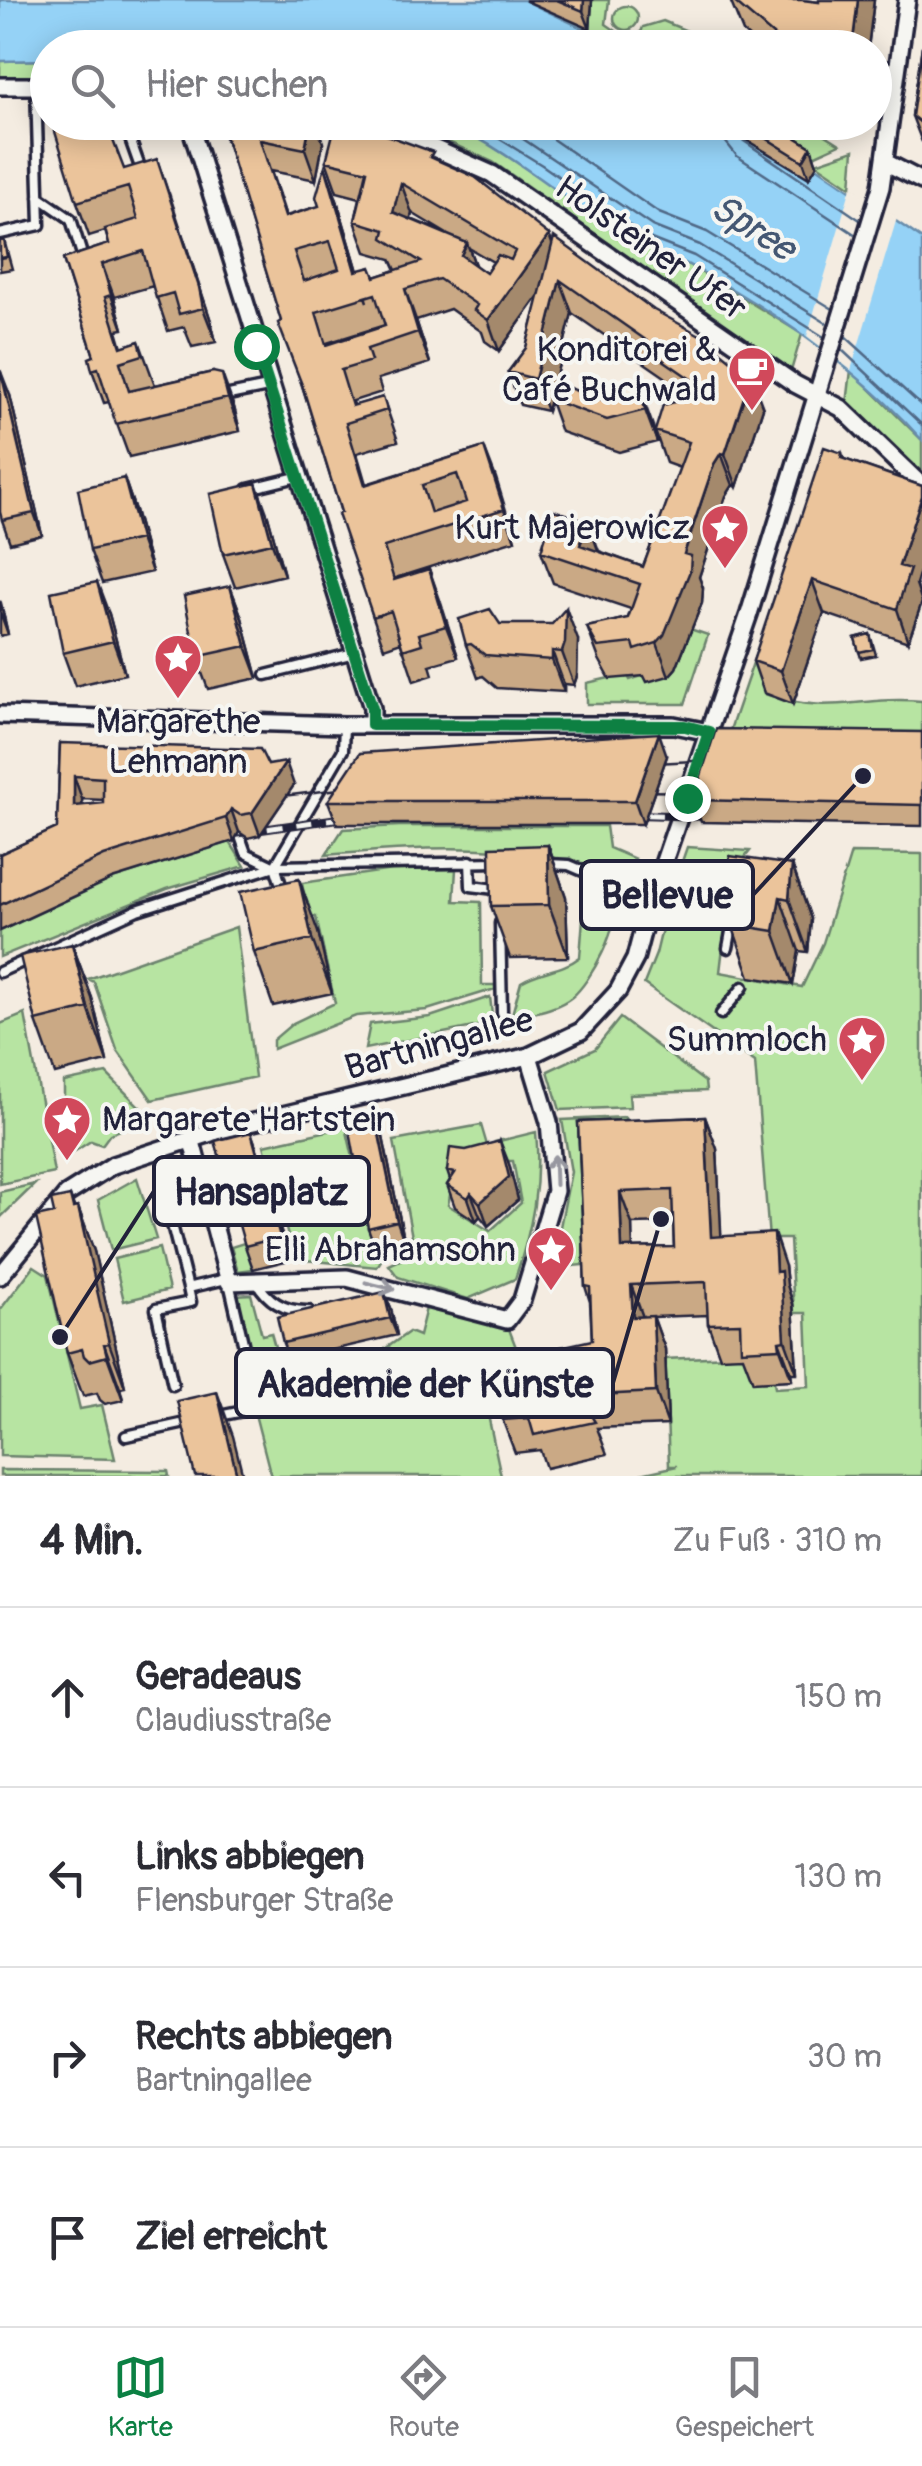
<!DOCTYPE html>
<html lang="de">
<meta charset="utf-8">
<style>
:root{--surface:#fff;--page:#f2f2f3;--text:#2b2b33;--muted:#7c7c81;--line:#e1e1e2;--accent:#0b8043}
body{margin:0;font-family:Pangolin,sans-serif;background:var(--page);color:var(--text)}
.stop{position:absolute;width:30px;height:30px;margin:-22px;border:8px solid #0b8043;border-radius:50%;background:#fff}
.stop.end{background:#0b8043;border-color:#fff;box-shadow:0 2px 10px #0008}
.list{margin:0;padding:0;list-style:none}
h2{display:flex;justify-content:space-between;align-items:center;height:130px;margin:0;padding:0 40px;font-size:42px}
h2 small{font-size:32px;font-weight:400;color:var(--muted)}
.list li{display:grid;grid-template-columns:65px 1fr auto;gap:30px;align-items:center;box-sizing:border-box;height:180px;padding:0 40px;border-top:2px solid var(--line)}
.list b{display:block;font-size:38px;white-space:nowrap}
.list p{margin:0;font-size:32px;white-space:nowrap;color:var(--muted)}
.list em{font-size:32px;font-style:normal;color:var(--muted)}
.icon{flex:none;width:55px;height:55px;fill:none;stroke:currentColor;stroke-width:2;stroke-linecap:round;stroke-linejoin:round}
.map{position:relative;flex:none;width:922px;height:1476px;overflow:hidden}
.search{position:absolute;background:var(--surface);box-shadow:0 5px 25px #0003;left:30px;right:30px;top:30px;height:110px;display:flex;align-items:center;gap:25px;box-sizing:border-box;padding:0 35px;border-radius:55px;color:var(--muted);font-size:38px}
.sheet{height:850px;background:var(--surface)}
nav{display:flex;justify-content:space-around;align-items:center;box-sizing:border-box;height:140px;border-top:2px solid var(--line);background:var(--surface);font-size:28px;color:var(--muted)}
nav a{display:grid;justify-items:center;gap:5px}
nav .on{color:var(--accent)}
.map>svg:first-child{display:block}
</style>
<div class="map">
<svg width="922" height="1476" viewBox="0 0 922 1476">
<rect width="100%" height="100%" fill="#f4ece1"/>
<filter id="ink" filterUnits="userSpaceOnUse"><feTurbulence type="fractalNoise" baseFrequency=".01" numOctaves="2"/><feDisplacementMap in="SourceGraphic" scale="20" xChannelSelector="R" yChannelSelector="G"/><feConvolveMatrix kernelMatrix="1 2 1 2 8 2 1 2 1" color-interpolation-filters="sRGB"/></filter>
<g filter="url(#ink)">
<!-- green -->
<path fill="#b7e4a2" stroke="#6c836e" stroke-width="2.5" d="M592,0H609L606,24L639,47H622L590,29Z
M614 18a12 12 0 1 1 24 0a12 12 0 1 1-24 0Z
M663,21L697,35L711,47H647L640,35L643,27Z
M47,60V78H0V61Z
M406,123H448L485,141L641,246L689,265L802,334L791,371L493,162Z
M803,130L821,132L840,144L809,158L789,145Z
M854,150L851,187L816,163Z
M851,370L922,440V479L847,404Z
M766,625L765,694C832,717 859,695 922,701V743L729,733Z
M690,629L708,635L685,704H587V683L627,674L630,680L645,675Z
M399,826H606L609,848L635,859L626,881C532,838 425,847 326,855L343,829Z
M230,842L245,866L167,889L0,957V931L112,879Z
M687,847L750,851L733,873H678Z
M851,853L922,854V1476H632L677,1466H669L665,1359L729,1356L730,1344L774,1381L775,1388L809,1386L806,1313H794L790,1239H769L755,1062L644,984L656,954L670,896L728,905L720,972L802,987L823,943Z
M456,869L454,901L481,902L482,985H495V989L427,1010L356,1016L273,1049V1040L293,1023L335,1003L316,917L307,914L302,883L392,870Z
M592,894L612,903C622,924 590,983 572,997C556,1010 531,1013 511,1018L521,982C541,970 562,971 580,957L583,918Z
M236,927L255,1077L152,1100L117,1050L94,982L88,979Z
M490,997L493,1023L365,1049L370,1024L430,1017Z
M25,1014L54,1173L0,1184V1024Z
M620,1018L705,1082L706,1091L629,1094L630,1107L560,1110L548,1071L595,1049Z
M106,1073L151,1118L110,1134L102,1145L91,1141L64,1158V1082Z
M625,1117L626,1131L593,1264L562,1267L560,1227L571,1172L562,1120Z
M481,1125L491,1159L456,1166L448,1205L490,1231L521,1203L513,1161H500L495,1142L536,1132C541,1184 532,1229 515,1279L468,1299L398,1277L389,1265L415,1253L394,1141Z
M346,1127L376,1258L382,1259L377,1267L294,1259L264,1145Z
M137,1178L156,1239L111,1250L98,1200Z
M35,1184L0,1218V1192Z
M247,1242L253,1269L238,1271L231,1247Z
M159,1248L169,1290L124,1301L114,1259Z
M34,1266L48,1275L80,1409L102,1405L115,1459L0,1456V1310Z
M251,1294L262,1335L271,1333L284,1378L294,1380L362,1365L409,1332L419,1336L426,1308L509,1329L519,1355L481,1382L501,1476H271L248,1387L236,1295Z
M0,1470L168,1471L169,1476H0Z"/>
<!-- water -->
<path fill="#95d2f6" stroke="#678cab" stroke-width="2.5" d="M0,0H524L622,47L48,48L47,60L0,61Z
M448,123H752L922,239V440C857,367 776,312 691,266C675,258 657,254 641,246C574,210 519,155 448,123Z"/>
<!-- pier -->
<path fill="#f4ece1" d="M851,187L897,218L851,370L807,336Z"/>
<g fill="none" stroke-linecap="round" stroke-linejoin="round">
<!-- shore -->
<path stroke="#506886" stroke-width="2.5" d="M472,122L542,165L646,237L694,256L824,337
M498,122L652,226L700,245L828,324
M528,122L659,213L707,232L833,309
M721,122L725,141L737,156L856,235
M741,139L860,220
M845,336L922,406
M841,349L922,425"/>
<!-- service casing -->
<g stroke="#22223b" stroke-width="15">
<path id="service" d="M124,122L141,170
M39,197L71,219L83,258
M0,234L40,225L36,86
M224,396L268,387
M248,489L297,477
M266,675L354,653
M241,839L246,853L271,865
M470,861L471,886L495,889L499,894
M548,864L569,865L651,900
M283,891L275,866L343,750L344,725
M500,923L502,1013
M728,948L733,921
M0,972L137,910L275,866L499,862
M721,1014L743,987
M164,1193L188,1288L226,1279
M256,1281C268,1302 285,1312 309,1311
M173,1385L156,1309L191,1302L188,1288
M219,1416L258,1408L229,1282
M126,1436L190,1422"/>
</g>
<!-- minor casing -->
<g stroke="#22223b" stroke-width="22">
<path id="minor" d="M0,86H48
M189,122L372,708V725
M375,122L492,174L795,384L841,408L922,486
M885,162L922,181
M0,715L344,725H674L709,732
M191,1138L229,1282L347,1278L507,1320L522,1300L555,1191L549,1122L529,1056
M0,1276L67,1194L113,1165L220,1130L529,1056L581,1031L618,991L635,959L650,902L749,614L881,187L907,0"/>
</g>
<!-- service -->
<use href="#service" stroke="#f6f6f2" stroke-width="8"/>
<!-- minor -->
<use href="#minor" stroke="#f6f6f2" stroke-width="15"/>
<!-- tram -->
<path stroke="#22223b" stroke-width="2.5" d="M637,764L732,759
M627,791L722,792
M259,799L363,786"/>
<!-- rail casing -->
<g stroke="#22223b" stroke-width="9">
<path id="rail" d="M617,814L727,817
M238,833L362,815"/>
</g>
<!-- rail -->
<use href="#rail" stroke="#f6f6f2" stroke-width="5" stroke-dasharray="15" stroke-linecap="butt"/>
</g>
<!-- wall -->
<path fill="#caa985" stroke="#22223b" stroke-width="2.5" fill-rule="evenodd" d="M526,0H592L590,29L526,1Z
M730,0H802L819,2L874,0L868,48H761L743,32Z
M922,46V142L912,116Z
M218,122H316L323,143L316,180L271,171L286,216L319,206L336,197L358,271L375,277L396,270L391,259L366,252L355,221L360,198L337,192L326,161L435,159L549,235L552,244L763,408L737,487L733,485L726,496L699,577L703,588L702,603L676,668L669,676L647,682L644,676L610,679L599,659L587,627L628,618L631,609L553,583L541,551L588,521L599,551L643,567L680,468L666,463L655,431L686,399L668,387L665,377L572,313L554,383L609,402L641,393L657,442L619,452L561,432L550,401L547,411L520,405L508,372L526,348L540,294L499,351L485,341L482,332L450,309L416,320L430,363L378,379L382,392L353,401L354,406L383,397L398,441L357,453L366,484L484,447L515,540L395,578L396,579L429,569L458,657L430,665L433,675L414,681L401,642L384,648L373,617L305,395L281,321L229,147ZM412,213L447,234L411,219ZM469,248L493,262L486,273L475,266ZM385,325V326L327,344V343Z
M728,122H771L811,147L817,165L809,178L730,130Z
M124,169L169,193L211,321L216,342L192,347L184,327L168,331L153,286L114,297L123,329L117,330L122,347L139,341L155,385L213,372L234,407L240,431L129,457L109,402L104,403L92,370L94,356L63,259L109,244L105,231L89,236L77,202Z
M4,240L12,269L0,271V241Z
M10,395L42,535L10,543L2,520Z
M842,453L844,459L922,486V564L916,584L922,602L908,642L824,613L793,704L764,693L753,661Z
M124,478L135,510L152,572L102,583L90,550Z
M268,516L284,575L235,587L223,554Z
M230,586L242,618L258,678L208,689L196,657Z
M0,601L8,634L0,636Z
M109,614L125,674L75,686L63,653Z
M500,624L578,640L577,676L574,685L564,684V692L497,688L483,676L478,678L466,645Z
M870,634L876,655L861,658L855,638Z
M922,732V826L701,822L693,800Z
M60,743L268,765L294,785L260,835L248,838L239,832L234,841L112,879L0,931V854L57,828ZM82,799L103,800V803L82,805Z
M667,756L643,824H337L328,801Z
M548,845L566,897L568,957L510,958L491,906Z
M792,865L811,919L808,952L799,951L793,984L750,977L723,899Z
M318,932L332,993L273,1006L254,952Z
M72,944L92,998L107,1061L55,1074L36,1021Z
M375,1115L383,1137L405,1244L376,1250L368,1228Z
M705,1117L717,1149L721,1236L785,1266L787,1285L793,1304L797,1373H791L792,1380L753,1382L743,1356L720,1357L708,1324V1315L653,1317L665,1349L668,1425L597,1428L607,1454L546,1468L540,1450L515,1453L488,1382L592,1340L590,1302L585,1286L578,1122ZM673,1223L674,1247L632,1248V1224Z
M251,1132L259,1155L289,1260L253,1269L245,1246Z
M509,1164L518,1200L488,1226L480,1216L476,1221L455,1207L447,1185L450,1180L447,1171Z
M70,1196L74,1208L78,1207L94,1251L125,1387L120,1388L123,1400L105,1404L100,1400L97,1393L83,1396L67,1353L54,1213Z
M384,1292L391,1309L397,1335L289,1360L283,1343Z"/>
<!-- shaded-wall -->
<path fill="#a4896c" stroke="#22223b" stroke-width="2.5" d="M584,0H592L590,29L583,11Z
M858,0H874L868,48H852Z
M310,122H316L323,143L316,180L305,149Z
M811,147L817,165L809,178L803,161Z
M157,159L211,321L216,342L203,308Z
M325,166L336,197L367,302L356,271Z
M401,183L412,213L404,243L393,212Z
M549,235L560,266L499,351L488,320Z
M467,243L478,273L461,255Z
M102,264L114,297L123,329L111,295Z
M560,280L572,313L547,411L535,379Z
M405,289L416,320L430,363L418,332Z
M1,372L10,395L42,535L34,513Z
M222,374L234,407L240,431L228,398Z
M751,376L763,408L737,487L725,454Z
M641,393L653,426L657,442L645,410Z
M484,447L496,478L515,540L504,509Z
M721,453L733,485L726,496L699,577L703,588L702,603L676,668L669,676L657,643L684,554L714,464Z
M124,478L135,510L152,572L140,539Z
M256,483L268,516L284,575L272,543Z
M922,496V564L916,584L922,602L908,642L897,609L899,566Z
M588,521L599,553L580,545Z
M429,569L440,600L458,657L446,626Z
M812,580L824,613L793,704L781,671Z
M97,582L109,614L125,674L113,641Z
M230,586L242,618L258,678L246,646Z
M0,601L1,603L8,634L0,612Z
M566,608L578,640L577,676L574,685L562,652Z
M552,651L564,684V692L552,660Z
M659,733L667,756L643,824L635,801Z
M286,762L294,785L260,835L252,813Z
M74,776L82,799V829L74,806Z
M231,809L239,832L234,841L226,818Z
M548,845L566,897L568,957L549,905Z
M792,865L811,919L808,952L789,899Z
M299,879L318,932L332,993L312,939Z
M780,897L799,951L793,984L774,931Z
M72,944L92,998L107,1061L88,1008Z
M375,1115L383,1137L405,1244L397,1221Z
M705,1117L717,1149L723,1270L711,1237Z
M251,1132L259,1155L289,1260L280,1237Z
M500,1141L509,1164L518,1200L488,1226L480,1203Z
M620,1192L632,1224L634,1281L622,1248Z
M471,1193L480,1216L476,1221L468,1198Z
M70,1196L84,1233L78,1207L94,1251L125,1387L109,1343Z
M774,1233L785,1266L787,1285L793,1304L797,1373L785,1340L776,1272Z
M631,1285L643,1317H633Z
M384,1292L391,1309L397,1335L390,1318Z
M653,1316L665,1349L668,1425L656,1392Z
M779,1341L791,1373L792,1380L780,1348Z
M104,1344L120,1388L123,1400L107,1356Z
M217,1392L233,1436L243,1476H237Z"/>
<!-- building -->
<path fill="#ebc49b" stroke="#22223b" stroke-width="2.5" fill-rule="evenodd" d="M557,0H584L583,11Z
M732,0H802L819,2V0H858L852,48H800L791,42L780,41Z
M922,46V124L912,116Z
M52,122H106L124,169L157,159L199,287L203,308L179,314L173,293L156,298L143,251L102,264L111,295L105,297L121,347L139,341L143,355L120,362L129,391L213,372L222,374L228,398L116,424L98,368L92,370L89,358L94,356L63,259L109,244L105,229L138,219L128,187L77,202Z
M221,122H310L305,149L260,140L285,217L319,206L316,197L325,166L356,271L371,267L375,277L421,262L383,238L385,230L355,221L367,171L326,161L336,122H351L433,152L430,157L475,177L549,235L488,320L474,310L477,305L439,279L405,289L418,332L367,349L371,361L341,370L352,406L383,397L387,410L346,423L365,485L484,447L504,509L384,547L394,580L429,569L446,626L419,634L422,644L403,650L391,611L373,617L338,514L341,512L302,385L278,323L281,321ZM401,183L515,251L511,260L498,255L486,273L461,255L467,243L393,212ZM330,241L339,269L304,281L294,251ZM375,294L385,326L326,345L316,312ZM457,474L466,502L431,513L422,485Z
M740,122H771L811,147L803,161Z
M554,237L654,310L700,335L751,376L725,454L721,453L714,464L692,529L684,554L691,556L690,571L664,635L657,643L635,650L633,643L598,647L587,627L628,618L640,584L541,551L554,510L588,521L580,545L643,567L689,442L655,431L663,405L711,393L656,355L660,350L560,280L535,379L508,372L526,348Z
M4,240L7,257L0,258V241Z
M1,372L34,513L2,520L0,512V373Z
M554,383L609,402L641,393L645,410L607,420L549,399Z
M824,447L842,453L841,458L922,486V496L899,566L910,569L897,609L812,580L781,671L753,661Z
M124,478L140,539L90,550L78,489Z
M256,483L272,543L223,554L210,494Z
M97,582L113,641L63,653L51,592Z
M230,586L246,646L196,657L184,596Z
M566,608L565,643L562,652L552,651V660L485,655L471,644L466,645L459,619L490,609L500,624H552Z
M870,634L873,649L859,652L855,638Z
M716,729L922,732V805L693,800Z
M659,733L635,801H328L360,753Z
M60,743L260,749L268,765L286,762L252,813L240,815L231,809L226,818L104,856L0,905V854L57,828ZM74,776L103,778V803L74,806Z
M548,845L549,905L491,906L490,847Z
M730,856L792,865L789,899L780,897L774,931L731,924L735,901L723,899Z
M299,879L312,939L254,952L240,892Z
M72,944L88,1008L36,1021L20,956Z
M375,1115L397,1221L368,1228L348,1121Z
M705,1117L711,1237L774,1233L776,1272L781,1271L785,1340L779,1341L780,1348L741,1350L740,1323L708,1324L706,1282L631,1285L633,1317L653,1316L656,1392L579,1396L595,1422L534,1435L529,1418L503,1420L488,1382L510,1370L506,1359L592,1340L590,1287L585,1286L578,1122ZM672,1190L674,1247L622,1248L620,1192Z
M251,1132L280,1237L245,1246L215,1141Z
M500,1141L509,1177L480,1203L471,1193L468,1198L447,1185L455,1173L447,1171L450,1148L466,1150Z
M70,1196L73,1208L78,1207L109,1343L104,1344L107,1356L89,1361L84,1356L82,1349L67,1353L36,1217L54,1213L51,1200Z
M384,1292L390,1318L283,1343L277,1317Z
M217,1392L237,1476H195L177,1401Z"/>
<!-- one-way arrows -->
<defs><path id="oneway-shaft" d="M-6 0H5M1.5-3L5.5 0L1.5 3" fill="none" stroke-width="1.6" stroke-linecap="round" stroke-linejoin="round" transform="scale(2.5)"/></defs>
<g stroke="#9797a0">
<use href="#oneway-shaft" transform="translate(555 1170) rotate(-92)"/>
<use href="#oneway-shaft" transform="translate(380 1286) rotate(14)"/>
</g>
</g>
<g fill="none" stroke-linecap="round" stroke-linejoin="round" filter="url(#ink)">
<!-- route -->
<path stroke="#0b8043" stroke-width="12" d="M256,346L372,708V725L685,726L709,732L687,798"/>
</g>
<!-- icons -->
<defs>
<g id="cafe-pin" transform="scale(2.5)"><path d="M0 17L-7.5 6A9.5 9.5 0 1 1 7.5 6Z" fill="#d1495b" stroke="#f6f6f2"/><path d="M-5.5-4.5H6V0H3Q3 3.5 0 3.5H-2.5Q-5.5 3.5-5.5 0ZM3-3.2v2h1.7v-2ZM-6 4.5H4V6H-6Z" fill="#fff"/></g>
<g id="sight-pin" transform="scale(2.5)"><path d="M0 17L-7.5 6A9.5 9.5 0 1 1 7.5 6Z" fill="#d1495b" stroke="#f6f6f2"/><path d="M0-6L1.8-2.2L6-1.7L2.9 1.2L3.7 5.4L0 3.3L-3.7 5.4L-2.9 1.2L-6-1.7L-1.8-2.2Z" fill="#fff"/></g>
</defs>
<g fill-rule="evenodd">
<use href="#cafe-pin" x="752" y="370"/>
<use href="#sight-pin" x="725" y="528"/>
<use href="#sight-pin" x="178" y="658"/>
<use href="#sight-pin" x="862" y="1040"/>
<use href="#sight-pin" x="67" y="1120"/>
<use href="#sight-pin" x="551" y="1250"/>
</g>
<g text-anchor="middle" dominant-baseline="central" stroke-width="8" stroke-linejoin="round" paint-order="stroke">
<!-- street labels -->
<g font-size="35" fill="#22223b" stroke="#f6f6f2">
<text transform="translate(651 248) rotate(35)">Holsteiner Ufer</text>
<text transform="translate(439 1044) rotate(-15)">Bartningallee</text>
</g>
<!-- poi labels -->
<g font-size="35" fill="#22223b" stroke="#f6f6f2" text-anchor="end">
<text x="717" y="350">Konditorei &amp;<tspan x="717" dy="40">Café Buchwald</tspan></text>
<text x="690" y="528">Kurt Majerowicz</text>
<text x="178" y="722" text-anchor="middle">Margarethe<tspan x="178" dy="40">Lehmann</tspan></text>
<text x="827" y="1040">Summloch</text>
<text x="102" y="1120" text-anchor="start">Margarete Hartstein</text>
<text x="516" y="1250">Elli Abrahamsohn</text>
</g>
<!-- water labels -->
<g font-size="38" font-style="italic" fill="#445773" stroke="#f6f6f2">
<text transform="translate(753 228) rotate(32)">Spree</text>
</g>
</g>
<!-- callouts -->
<path fill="none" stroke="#22223b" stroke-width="4" d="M863 776L753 895M60 1337L154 1191M661 1219L613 1383"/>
<g fill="#22223b" stroke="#f6f6f2" stroke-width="4">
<circle cx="863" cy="776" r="10"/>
<circle cx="60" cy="1337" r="10"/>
<circle cx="661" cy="1219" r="10"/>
</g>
<g fill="#f6f6f2" stroke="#22223b" stroke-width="4">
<rect x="581" y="861" width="172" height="68" rx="10"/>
<rect x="154" y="1157" width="215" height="68" rx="10"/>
<rect x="236" y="1349" width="377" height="68" rx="10"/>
</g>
<g font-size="38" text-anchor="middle" font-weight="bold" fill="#22223b">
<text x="667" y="908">Bellevue</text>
<text x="261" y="1205">Hansaplatz</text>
<text x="425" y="1397">Akademie der Künste</text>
</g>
</svg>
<div class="stop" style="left:256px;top:346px"></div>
<div class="stop end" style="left:687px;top:798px"></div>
<div class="search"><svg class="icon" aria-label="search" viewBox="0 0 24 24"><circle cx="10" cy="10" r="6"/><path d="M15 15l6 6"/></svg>Hier suchen</div>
</div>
<section class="sheet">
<h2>4 Min.<small>Zu Fuß · 310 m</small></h2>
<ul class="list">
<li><svg class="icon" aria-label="ahead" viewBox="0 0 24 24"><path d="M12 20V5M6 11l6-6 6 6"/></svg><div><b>Geradeaus</b><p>Claudiusstraße</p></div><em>150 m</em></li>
<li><svg class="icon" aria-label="left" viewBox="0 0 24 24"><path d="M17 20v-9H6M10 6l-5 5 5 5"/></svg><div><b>Links abbiegen</b><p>Flensburger Straße</p></div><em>130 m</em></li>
<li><svg class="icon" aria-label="right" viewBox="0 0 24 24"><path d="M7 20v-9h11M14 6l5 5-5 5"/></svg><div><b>Rechts abbiegen</b><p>Bartningallee</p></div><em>30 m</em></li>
<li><svg class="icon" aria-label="arrive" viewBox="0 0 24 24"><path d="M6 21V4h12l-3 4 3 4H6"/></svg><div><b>Ziel erreicht</b></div></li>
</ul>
</section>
<nav>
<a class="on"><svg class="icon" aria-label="map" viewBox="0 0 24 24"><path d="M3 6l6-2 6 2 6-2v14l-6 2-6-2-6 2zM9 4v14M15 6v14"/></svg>Karte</a>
<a><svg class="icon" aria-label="directions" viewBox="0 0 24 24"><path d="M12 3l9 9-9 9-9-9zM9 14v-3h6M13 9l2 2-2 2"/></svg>Route</a>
<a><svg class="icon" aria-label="saved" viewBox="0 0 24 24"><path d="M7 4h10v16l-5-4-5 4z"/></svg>Gespeichert</a>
</nav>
